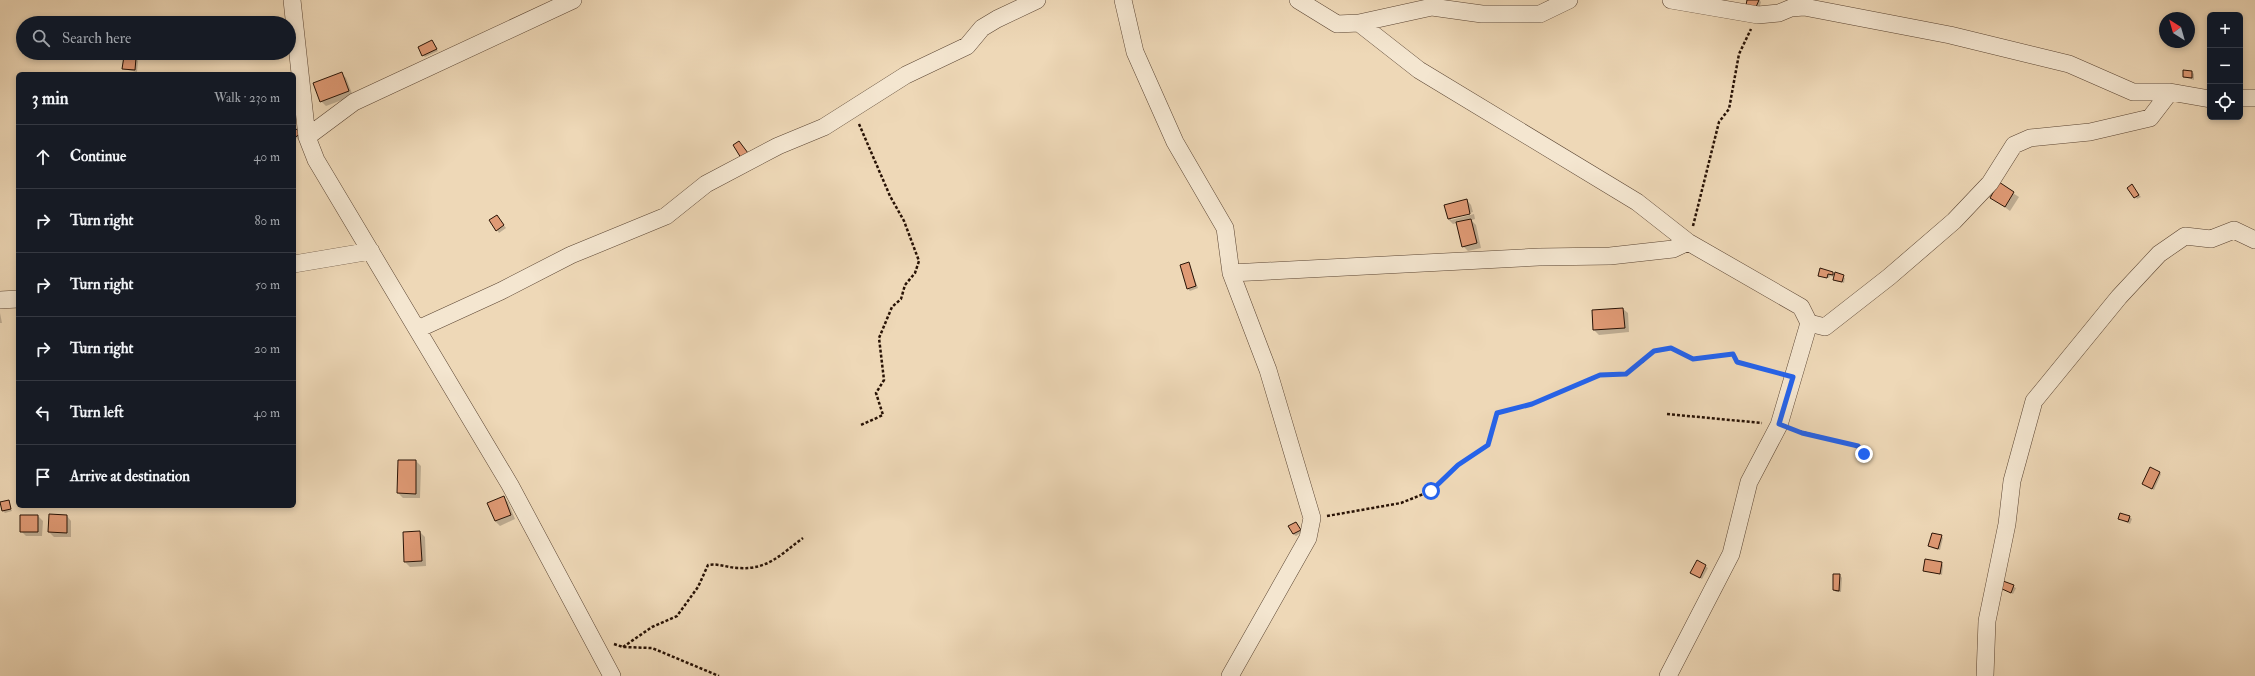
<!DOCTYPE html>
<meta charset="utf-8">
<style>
:root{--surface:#171b24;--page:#242831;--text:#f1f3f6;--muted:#9ea1a6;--line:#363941}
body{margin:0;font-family:"IM FELL Double Pica",serif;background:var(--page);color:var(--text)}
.controls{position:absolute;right:12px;top:12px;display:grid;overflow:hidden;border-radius:6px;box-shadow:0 2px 6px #0003}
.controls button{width:36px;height:36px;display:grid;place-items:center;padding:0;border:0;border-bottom:1px solid var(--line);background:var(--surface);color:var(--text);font:20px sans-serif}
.compass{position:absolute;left:2159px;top:12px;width:36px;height:36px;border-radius:50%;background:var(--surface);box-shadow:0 2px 6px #0003;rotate:323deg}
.stop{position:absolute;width:12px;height:12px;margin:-9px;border:3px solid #2563eb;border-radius:50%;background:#fff}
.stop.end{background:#2563eb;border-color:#fff;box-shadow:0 1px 4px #0008}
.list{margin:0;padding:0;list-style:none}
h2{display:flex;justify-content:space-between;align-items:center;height:52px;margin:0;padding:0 16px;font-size:17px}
h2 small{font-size:13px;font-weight:400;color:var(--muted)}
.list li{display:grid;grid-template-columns:26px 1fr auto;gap:12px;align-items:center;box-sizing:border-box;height:64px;padding:0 16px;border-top:1px solid var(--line)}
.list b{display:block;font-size:15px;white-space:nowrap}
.list em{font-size:13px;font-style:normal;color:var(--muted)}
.icon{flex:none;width:22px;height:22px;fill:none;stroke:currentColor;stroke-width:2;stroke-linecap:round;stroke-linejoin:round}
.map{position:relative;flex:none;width:2255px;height:676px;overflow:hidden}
.search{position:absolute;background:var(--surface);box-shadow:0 2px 6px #0003;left:16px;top:16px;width:280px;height:44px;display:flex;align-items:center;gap:10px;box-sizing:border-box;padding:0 14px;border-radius:22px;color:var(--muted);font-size:15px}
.panel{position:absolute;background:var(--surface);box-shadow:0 2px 6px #0003;left:16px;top:72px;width:280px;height:436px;border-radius:6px}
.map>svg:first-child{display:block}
</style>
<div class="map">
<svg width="2255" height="676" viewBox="0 0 2255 676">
<rect width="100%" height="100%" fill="#eed8b7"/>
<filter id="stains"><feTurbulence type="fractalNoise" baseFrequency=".005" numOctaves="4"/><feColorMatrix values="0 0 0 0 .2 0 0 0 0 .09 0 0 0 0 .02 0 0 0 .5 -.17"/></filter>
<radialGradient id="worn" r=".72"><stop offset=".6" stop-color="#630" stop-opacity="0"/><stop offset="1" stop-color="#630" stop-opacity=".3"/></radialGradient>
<!-- shadow -->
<path fill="#0003" d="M1748,0H1759L1761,2L1759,9Z
M432,41L438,51L425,57L423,55Z
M125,57L136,58L138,61L137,72L123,69Z
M2192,72L2194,74V80L2184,77Z
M341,73L346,78L353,96L326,106L321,101Z
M294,132L301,137L297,139Z
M1999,184L2019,197L2010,211L1991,197Z
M2132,186L2141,197L2137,199L2129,188Z
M1467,200L1471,205L1473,212L1451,218V220L1474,214L1475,219L1471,220L1476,225L1481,248L1468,251L1463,246L1457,223L1453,224L1448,219Z
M497,216L506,228L499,233L497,230Z
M1189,264L1198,288L1190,291L1188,289Z
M1833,273L1845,278L1844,283L1836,281L1834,277L1830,276L1829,278L1819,276Z
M1623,309L1628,313L1629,332L1599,335L1594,330Z
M0,313L2,323H0Z
M399,461H416L421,466L420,498H403L398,493Z
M2159,472L2161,474L2154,490L2143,484Z
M503,497L508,502L515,519L500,526L495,521Z
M8,501L12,511L5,513L3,511Z
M38,516L43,521L42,536H26L21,531Z
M67,516L71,521V537H54L49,532Z
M2129,516L2132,519L2130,524L2120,519Z
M1298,525L1302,532L1296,536L1293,534Z
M420,532L425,537L426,566L410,567L405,562Z
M1941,536L1943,538L1940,550L1932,548L1930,546Z
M1697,561L1708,568L1702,579L1691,573Z
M1941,563L1943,565L1942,575L1924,570Z
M1840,575L1842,578L1841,592H1836L1834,590Z
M2004,582L2016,588L2013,594L2001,588Z"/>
<!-- building -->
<path fill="#e09a75" stroke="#281205" d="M1747,0H1759L1756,7L1746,5Z
M432,40L437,49L422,56L418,47Z
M124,56L136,58L135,70L122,69Z
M2183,70L2192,71V78L2183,77Z
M342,72L349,91L320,102L313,83Z
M297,129L300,134L294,138V131Z
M739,141L748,153L741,158L733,145Z
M1999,182L2014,192L2005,207L1990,198Z
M2132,184L2139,195L2134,198L2127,188Z
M1467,199L1470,214L1448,219L1444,205Z
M497,215L504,225L496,231L489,220Z
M1471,219L1477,243L1462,247L1456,222Z
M1189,262L1196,286L1187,289L1180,265Z
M1820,268L1833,272V275L1828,274L1827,278L1818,276Z
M1835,272L1844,275L1842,282L1833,280Z
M1623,308L1625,328L1593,330L1592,310Z
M398,460H416V494L397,493Z
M2150,467L2160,472L2152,489L2142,484Z
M504,496L511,515L495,521L487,503Z
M9,500L11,509L2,511L0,502Z
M2120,513L2130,516L2128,522L2118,519Z
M49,514L67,515V533L48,532Z
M20,515H38V532H20Z
M1296,522L1301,530L1293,534L1288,526Z
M420,531L422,561L404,562L403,532Z
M1932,533L1942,535L1938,549L1928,546Z
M1925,559L1942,562L1940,574L1923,571Z
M1697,560L1706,565L1700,578L1690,573Z
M1833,574H1840L1839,591L1833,590Z
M2003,581L2014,585L2011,593L2000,588Z"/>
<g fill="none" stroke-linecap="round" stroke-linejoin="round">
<!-- minor casing -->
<g stroke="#5a4432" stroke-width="18">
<path id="minor" d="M292,0L307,137L316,160L510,485L612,676
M1123,0L1135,52L1175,142L1225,228L1231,273L1268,370L1312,518L1308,538L1230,676
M1298,0L1337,24L1359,23L1432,7L1482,14H1540L1569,0
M1671,0L1758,15L1779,13L1791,8L1804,7L1950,35L2069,64L2133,92H2170L2210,99
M1359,23L1419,70L1637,202L1688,242L1801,307L1809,323L1825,327L1889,277L1954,221L1990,183L2014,145L2030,138L2090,132L2150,118L2170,92
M2240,98H2255
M307,137L354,102L573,0
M294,264L371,251
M1231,273L1539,257L1610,256L1673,249L1688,242
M0,300L18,299
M418,329L501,291L571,255L666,216L706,184L778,146L824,127L906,75L967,46L982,28L997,19L1037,0
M1668,676L1731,554L1749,482L1779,425L1809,323
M1985,676L1987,621L2007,524L2012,481L2034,401L2119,297L2159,254L2185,236L2211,239L2234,230L2255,240"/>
</g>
<!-- path -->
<path stroke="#281205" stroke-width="2.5" stroke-dasharray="3 2" stroke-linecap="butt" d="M859,124L890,196L904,221L919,261L915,273L905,285L901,299L892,307L879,338L884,380L876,393L883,415L861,425
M1693,226L1719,122L1729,109L1739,54L1751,29
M1667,414L1762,423
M1794,430L1858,446L1864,454
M1327,516L1401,503L1431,491L1458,465L1488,445L1497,413L1532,404L1600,375L1626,374L1641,363L1654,351L1671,348L1693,359L1733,354L1737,362L1778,373
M614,644L623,647L652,648L719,676
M623,647L652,627L677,616L698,587L708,565C719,563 728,568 739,568C768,570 781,554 803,538"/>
<!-- minor -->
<use href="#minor" stroke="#f4e6d0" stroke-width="17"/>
</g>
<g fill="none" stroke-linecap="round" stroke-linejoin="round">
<!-- route -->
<path stroke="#2563eb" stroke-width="5" d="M1431,491L1458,465L1488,445L1497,413L1532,404L1600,375L1626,374L1654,351L1671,348L1693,359L1733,354L1737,362L1793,377L1779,424L1802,433L1858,446L1864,454"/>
</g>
<rect width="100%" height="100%" filter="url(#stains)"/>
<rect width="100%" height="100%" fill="url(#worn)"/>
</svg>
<div class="controls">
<button>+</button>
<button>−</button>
<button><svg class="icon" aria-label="locate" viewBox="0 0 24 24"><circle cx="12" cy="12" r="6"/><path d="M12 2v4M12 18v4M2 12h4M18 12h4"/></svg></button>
</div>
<svg class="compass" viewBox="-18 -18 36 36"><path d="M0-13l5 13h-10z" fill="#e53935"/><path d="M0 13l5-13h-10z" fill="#9ea1a6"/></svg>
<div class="stop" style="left:1431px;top:491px"></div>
<div class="stop end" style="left:1864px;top:454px"></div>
<div class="search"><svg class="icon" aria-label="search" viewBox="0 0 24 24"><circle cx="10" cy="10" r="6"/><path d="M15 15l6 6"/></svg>Search here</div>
<section class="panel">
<h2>3 min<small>Walk · 230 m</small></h2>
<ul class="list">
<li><svg class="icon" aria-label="ahead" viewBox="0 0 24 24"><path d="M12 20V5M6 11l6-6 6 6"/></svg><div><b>Continue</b></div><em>40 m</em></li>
<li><svg class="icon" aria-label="right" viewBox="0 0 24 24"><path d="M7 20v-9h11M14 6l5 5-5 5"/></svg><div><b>Turn right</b></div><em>80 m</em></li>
<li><svg class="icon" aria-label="right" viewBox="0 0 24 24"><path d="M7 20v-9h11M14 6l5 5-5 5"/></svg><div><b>Turn right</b></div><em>50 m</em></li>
<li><svg class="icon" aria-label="right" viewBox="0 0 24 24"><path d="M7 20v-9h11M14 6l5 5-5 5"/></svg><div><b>Turn right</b></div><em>20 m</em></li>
<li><svg class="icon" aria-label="left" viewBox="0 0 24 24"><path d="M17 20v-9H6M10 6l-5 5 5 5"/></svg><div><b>Turn left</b></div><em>40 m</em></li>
<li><svg class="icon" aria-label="arrive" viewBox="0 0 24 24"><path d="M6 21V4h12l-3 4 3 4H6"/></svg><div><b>Arrive at destination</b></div></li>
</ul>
</section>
</div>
